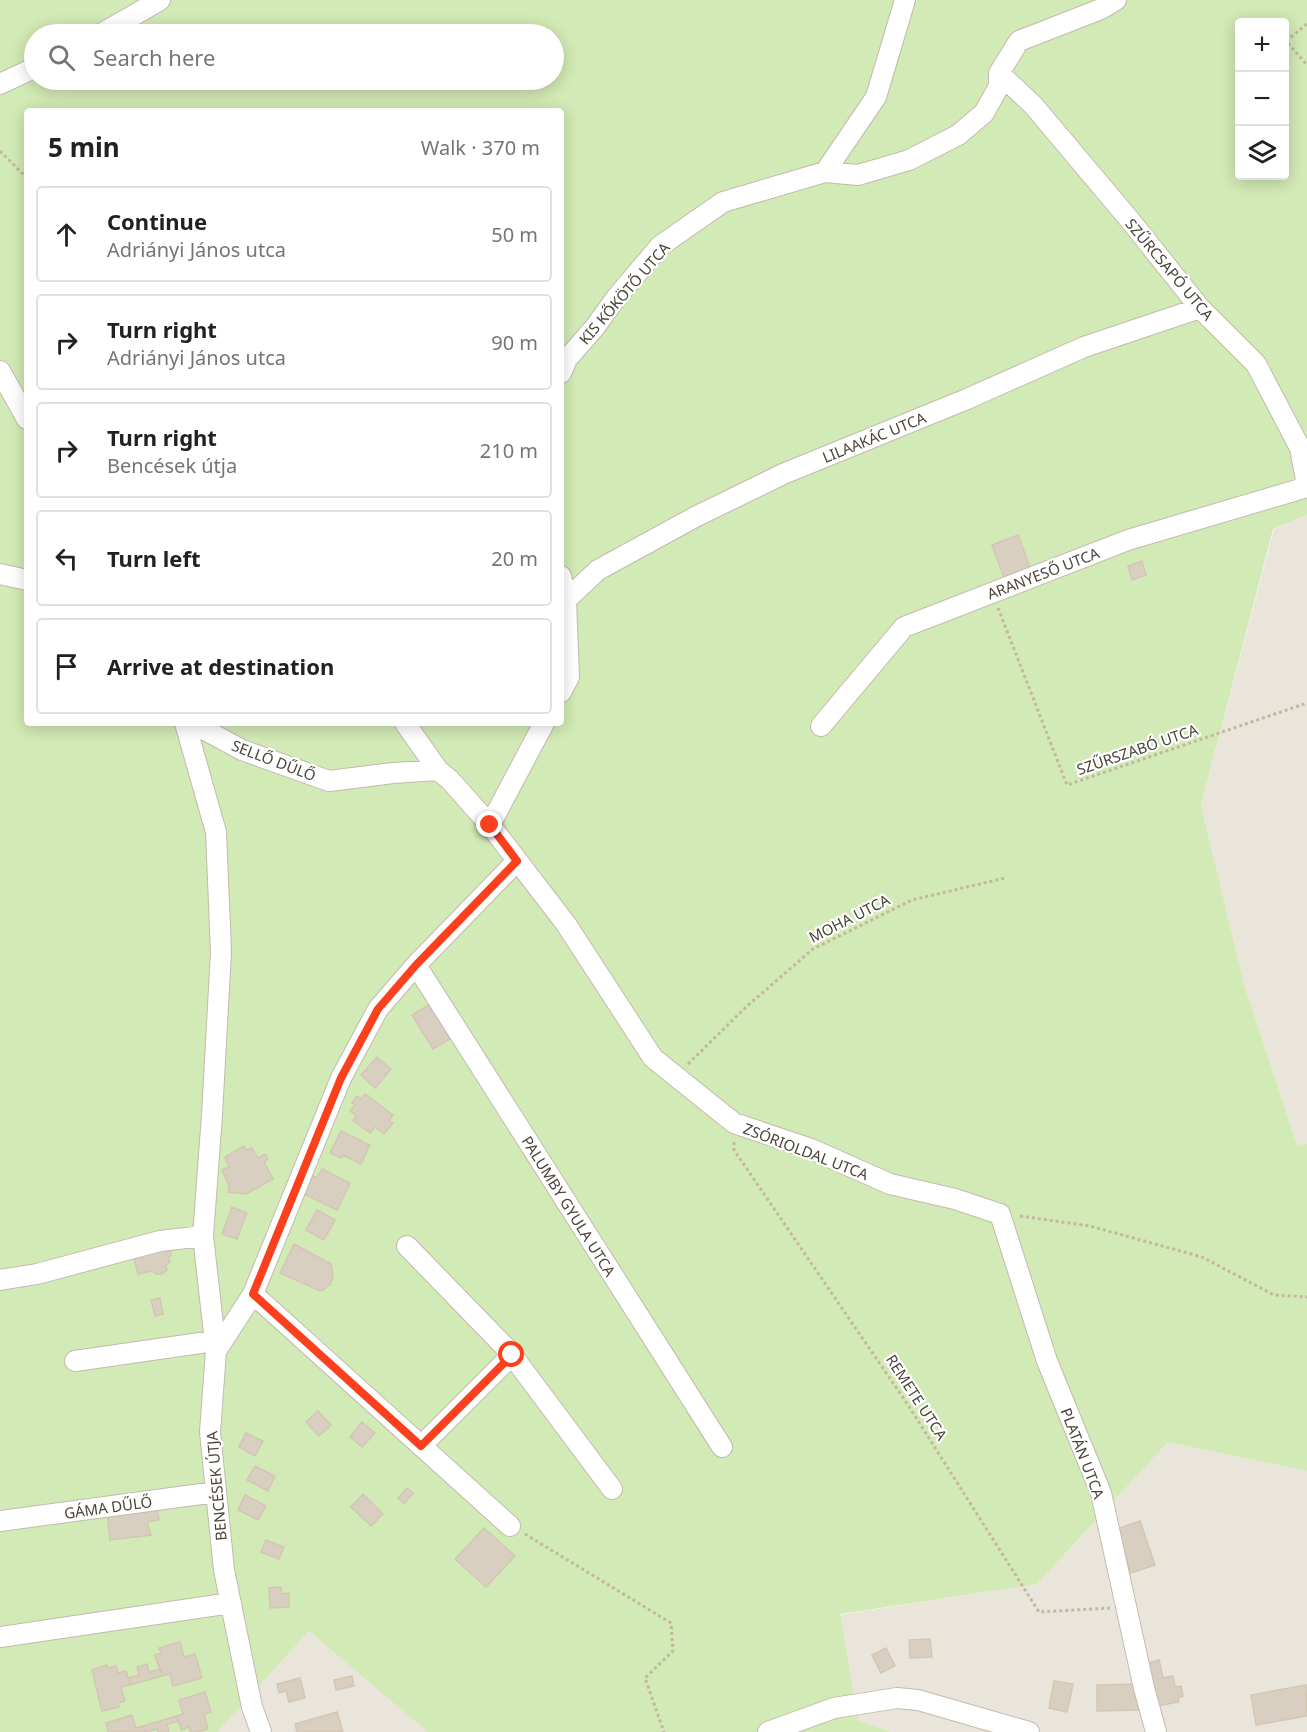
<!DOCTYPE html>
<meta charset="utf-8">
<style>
:root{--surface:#fff;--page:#f6f6f6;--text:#202124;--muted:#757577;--line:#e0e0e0}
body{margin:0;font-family:"Noto Sans",sans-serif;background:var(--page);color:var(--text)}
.controls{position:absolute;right:18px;top:18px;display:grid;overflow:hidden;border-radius:6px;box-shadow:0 3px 15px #0003}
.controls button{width:54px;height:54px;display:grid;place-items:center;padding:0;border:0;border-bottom:2px solid var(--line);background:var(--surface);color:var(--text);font:30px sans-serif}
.stop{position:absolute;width:18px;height:18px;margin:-14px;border:4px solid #fc3f1d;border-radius:50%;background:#fff}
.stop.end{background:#fc3f1d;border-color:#fff;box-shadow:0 2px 6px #0008}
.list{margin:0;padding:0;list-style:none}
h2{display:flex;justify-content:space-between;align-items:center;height:78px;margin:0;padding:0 24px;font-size:26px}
h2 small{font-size:20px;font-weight:400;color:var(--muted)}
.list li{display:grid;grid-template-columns:39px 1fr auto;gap:18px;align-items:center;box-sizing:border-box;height:96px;margin:0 12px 12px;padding:0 12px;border:2px solid var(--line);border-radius:6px}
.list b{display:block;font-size:22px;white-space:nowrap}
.list p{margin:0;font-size:20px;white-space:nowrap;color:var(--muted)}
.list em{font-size:20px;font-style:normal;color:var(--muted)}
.icon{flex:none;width:33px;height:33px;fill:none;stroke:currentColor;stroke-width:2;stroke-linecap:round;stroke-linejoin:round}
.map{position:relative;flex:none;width:1307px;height:1732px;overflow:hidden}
.search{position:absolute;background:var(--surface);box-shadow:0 3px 15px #0003;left:24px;top:24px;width:540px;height:66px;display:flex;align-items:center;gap:15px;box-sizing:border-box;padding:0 21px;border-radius:33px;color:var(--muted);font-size:22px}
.panel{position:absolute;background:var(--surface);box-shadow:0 3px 15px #0003;left:24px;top:108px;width:540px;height:618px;border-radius:6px}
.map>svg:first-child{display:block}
</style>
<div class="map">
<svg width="1307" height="1732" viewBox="0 0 1307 1732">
<rect width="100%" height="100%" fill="#f6f3ec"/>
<!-- residential -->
<path fill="#eae5da" d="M1307,515V1145H1297L1244,984L1201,805L1274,529Z
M1168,1442L1307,1471V1732H891L858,1722L839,1615L1037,1584Z
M309,1631L430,1732H217Z"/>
<!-- green -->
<path fill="#d2eab5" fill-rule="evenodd" d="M0,0H1307V515L1273,529L1201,805L1244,984L1297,1145L1307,1144V1471L1168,1442L1037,1584L840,1614L858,1721L891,1732H428L309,1631L217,1732H0ZM1240,22H1284V176H1240ZM34,34H554V80H34ZM27,111H561V723H27Z"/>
<!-- building -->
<path fill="#d8cfc1" stroke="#d3c7b4" stroke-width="1.5" d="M1018,535L1030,567L1004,577L992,545Z
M1142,561L1146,575L1132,580L1128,566Z
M430,1004L450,1039L433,1049L412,1015Z
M377,1057L391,1069L375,1088L361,1075Z
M365,1094L393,1115L389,1120L393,1123L384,1134L375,1127L370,1133L353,1120L356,1116L350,1111L355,1105L352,1103L357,1096L361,1099Z
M341,1131L370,1145L361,1164L343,1155L341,1158L330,1153Z
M244,1146L247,1150L252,1148L258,1158L265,1154L268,1159L264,1162L273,1179L246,1194L228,1192L229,1186L222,1170L229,1167L225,1157Z
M322,1169L350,1183L337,1210L304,1194L313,1176L317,1178Z
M232,1207L247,1213L237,1239L222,1234Z
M317,1210L335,1220L324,1240L306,1230Z
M169,1243L171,1256L168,1257L170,1262L166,1265L167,1270L162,1274H156L152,1271L138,1274L134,1259L143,1256L141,1249Z
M294,1244L331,1264L333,1277L330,1285L323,1290L320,1291L280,1273Z
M160,1298L163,1314L155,1316L151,1300Z
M318,1411L331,1425L319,1436L306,1422Z
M362,1422L375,1433L362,1447L350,1437Z
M246,1433L263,1441L255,1456L239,1447Z
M255,1466L275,1476L268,1491L247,1480Z
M407,1488L413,1493L404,1504L398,1498Z
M363,1494L383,1514L371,1526L351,1507Z
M245,1495L266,1506L258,1520L238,1510Z
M156,1502L159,1520L147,1522L151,1535L110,1540L107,1511Z
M1140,1521L1155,1565L1131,1573L1117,1529Z
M484,1528L515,1556L486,1587L455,1559Z
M266,1540L284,1547L279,1559L261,1552Z
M281,1587L282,1594L289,1593V1607L270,1608L269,1588Z
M930,1639L932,1657L910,1658L909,1640Z
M180,1642L184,1657L195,1654L202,1678L173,1686L170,1674L162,1676L155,1655L161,1653L159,1648Z
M886,1648L895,1666L881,1673L872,1655Z
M1159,1660L1163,1678L1173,1676L1175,1687L1181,1686L1183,1696L1178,1698L1179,1702L1157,1706L1148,1663Z
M147,1664L149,1672L161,1669L162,1676L130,1685L128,1678L139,1675L137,1667Z
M107,1665L108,1668L116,1666L118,1673L126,1671L130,1685L121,1687L125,1701L118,1703L119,1707L102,1711L92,1670Z
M352,1676L354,1686L336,1690L334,1680Z
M300,1678L305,1698L289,1702L286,1691L279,1693L277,1684Z
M1054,1681L1073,1684L1067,1712L1049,1708Z
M1138,1684L1139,1710L1097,1711V1685Z
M1306,1685L1307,1716L1256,1725L1251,1695Z
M205,1692L211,1712L204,1714L208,1729L197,1732H191L189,1727L181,1730L177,1716L183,1714L179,1700Z
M337,1712L343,1732H297L295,1724Z
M132,1715L136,1728L143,1726L145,1732H108L106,1723Z
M177,1716L179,1721L167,1724L169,1732H158L157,1729L145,1732L143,1726Z"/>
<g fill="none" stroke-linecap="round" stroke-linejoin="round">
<!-- minor casing -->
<g stroke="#c2bbae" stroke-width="22">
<path id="minor" d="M101,34L160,0
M999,73L1033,105L1129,219L1200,308L1256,364L1300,448L1307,485
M0,84L34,68
M825,172L876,97L905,0
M0,371L27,419
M561,373L567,359L595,327L616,298L660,246L723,202L825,172L858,175L909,160L958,135L984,113L999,86V73L1019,41L1101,9L1116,0
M0,574L27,580
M561,576L566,600L569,677L561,692
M566,600L598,570L695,517L783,474L967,399L1084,347L1200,308
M185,723L216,832L221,952L212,1115L203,1236L216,1351
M185,723L207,731L242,750L329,781L393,773L438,770
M405,723L438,770L450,780L490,825L566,924L653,1058L734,1123L811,1149L890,1184L955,1199L1000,1214L1047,1361L1101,1493L1144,1688L1156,1732
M821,726L904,627L1128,540L1307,487
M490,825L544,723
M416,965L722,1447
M407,1246L509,1351L612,1489
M0,1280L37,1274L160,1241L203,1236
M253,1294L510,1526
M75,1361L214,1341
M421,1446L512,1355
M0,1521L216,1492
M0,1637L231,1603
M261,1732L252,1707L224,1570L210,1432L216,1351L253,1294L341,1078L378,1009L416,965L517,861
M768,1732L834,1708L897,1698L918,1700L1029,1732"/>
</g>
<!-- path -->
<path stroke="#c4b79f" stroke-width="3" stroke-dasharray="3 3" stroke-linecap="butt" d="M1307,24L1286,41L1307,65
M0,151L27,178
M998,608L1067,785L1307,703
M688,1064L747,1006L813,949L912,900L1005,878
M734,1142V1150L908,1405L1039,1612L1110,1608
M1020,1216L1090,1226L1202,1257L1274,1295L1307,1297
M525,1534L671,1623L673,1651L645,1678L664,1732"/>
<!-- minor -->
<use href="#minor" stroke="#fff" stroke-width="20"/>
</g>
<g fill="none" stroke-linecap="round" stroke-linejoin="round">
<!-- route -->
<path stroke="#fc3f1d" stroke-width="8" d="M490,825L517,861L416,965L378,1009L341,1078L253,1294L421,1446L512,1355"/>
</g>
<g text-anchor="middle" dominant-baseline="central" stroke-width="4.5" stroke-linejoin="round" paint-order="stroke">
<!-- street labels -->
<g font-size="15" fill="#4b4439" stroke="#fff">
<text transform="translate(1170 269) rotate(50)">SZŰRCSAPÓ UTCA</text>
<text transform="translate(624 293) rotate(-49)">KIS KŐKÖTŐ UTCA</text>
<text transform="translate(874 437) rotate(-22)">LILAAKÁC UTCA</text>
<text transform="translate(1043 573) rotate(-21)">ARANYESŐ UTCA</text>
<text transform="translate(1137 749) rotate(-19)">SZŰRSZABÓ UTCA</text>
<text transform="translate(274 760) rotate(21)">SELLŐ DŰLŐ</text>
<text transform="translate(849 918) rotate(-27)">MOHA UTCA</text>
<text transform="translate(806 1151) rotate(21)">ZSÓRIOLDAL UTCA</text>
<text transform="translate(569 1206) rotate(58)">PALUMBY GYULA UTCA</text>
<text transform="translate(917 1397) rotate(57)">REMETE UTCA</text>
<text transform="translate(1083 1453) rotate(69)">PLATÁN UTCA</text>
<text transform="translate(216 1486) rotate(-95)">BENCÉSEK ÚTJA</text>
<text transform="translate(108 1507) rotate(-8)">GÁMA DŰLŐ</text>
</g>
</g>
</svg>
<div class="controls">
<button>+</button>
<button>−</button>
<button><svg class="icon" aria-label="layers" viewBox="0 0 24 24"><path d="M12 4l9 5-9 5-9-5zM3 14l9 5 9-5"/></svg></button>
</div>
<div class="stop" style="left:512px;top:1355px"></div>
<div class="stop end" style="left:490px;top:825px"></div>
<div class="search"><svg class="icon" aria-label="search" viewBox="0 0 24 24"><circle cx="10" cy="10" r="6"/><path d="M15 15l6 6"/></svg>Search here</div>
<section class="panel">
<h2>5 min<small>Walk · 370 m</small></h2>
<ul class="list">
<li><svg class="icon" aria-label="ahead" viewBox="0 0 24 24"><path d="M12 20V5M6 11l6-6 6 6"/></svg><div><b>Continue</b><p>Adriányi János utca</p></div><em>50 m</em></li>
<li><svg class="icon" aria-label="right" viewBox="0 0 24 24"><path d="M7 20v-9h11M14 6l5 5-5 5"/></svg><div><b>Turn right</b><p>Adriányi János utca</p></div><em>90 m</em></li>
<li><svg class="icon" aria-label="right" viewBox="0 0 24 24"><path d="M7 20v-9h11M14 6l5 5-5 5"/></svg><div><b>Turn right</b><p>Bencések útja</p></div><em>210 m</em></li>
<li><svg class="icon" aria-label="left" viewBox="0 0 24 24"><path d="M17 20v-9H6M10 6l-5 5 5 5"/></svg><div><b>Turn left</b></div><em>20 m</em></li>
<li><svg class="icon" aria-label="arrive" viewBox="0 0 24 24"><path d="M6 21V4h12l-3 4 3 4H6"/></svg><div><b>Arrive at destination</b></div></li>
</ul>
</section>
</div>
